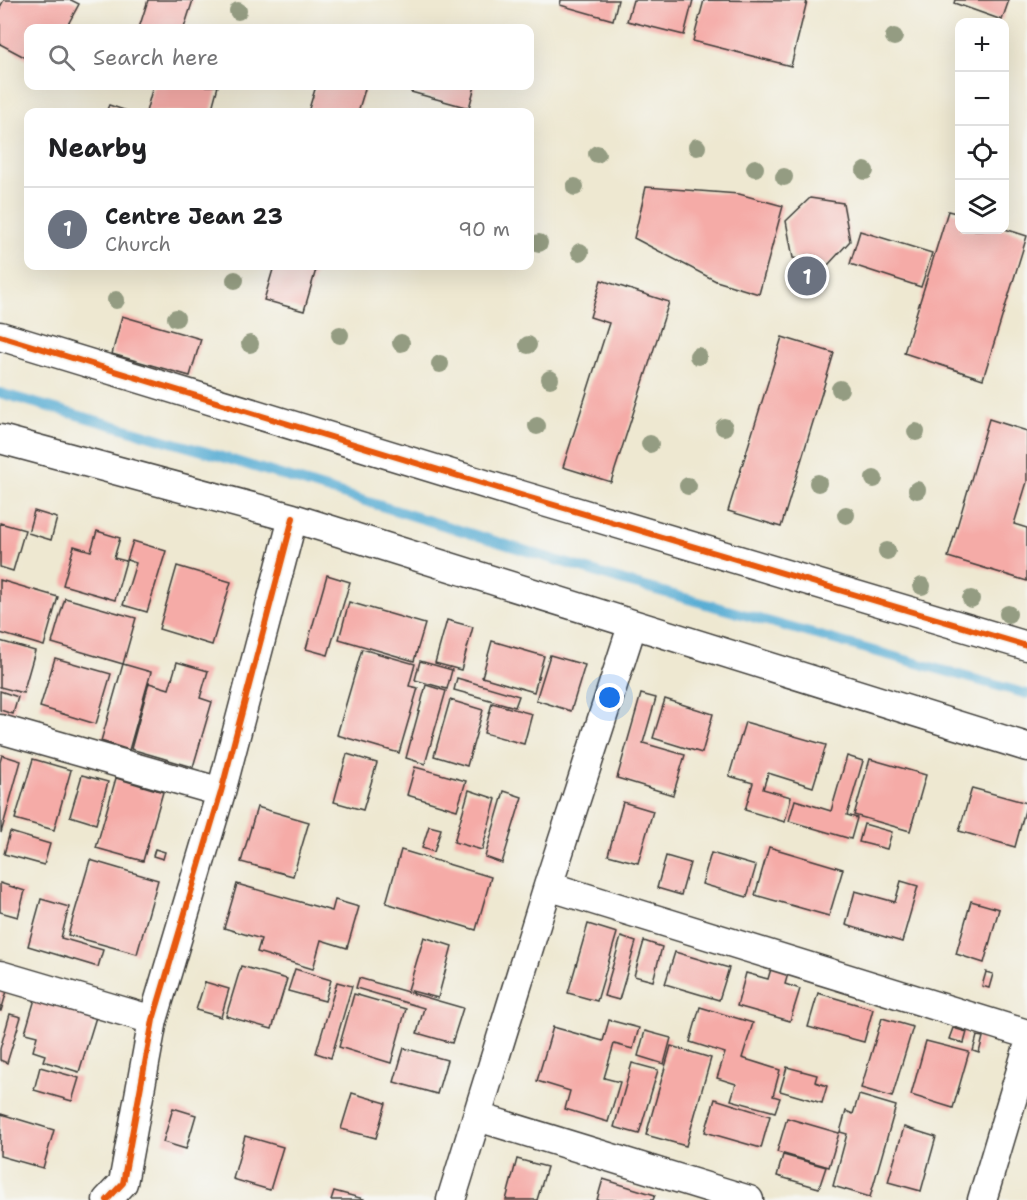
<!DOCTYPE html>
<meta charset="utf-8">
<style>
:root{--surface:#fff;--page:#f6f6f6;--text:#202124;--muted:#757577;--line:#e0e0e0;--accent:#db2777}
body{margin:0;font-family:"Shantell Sans",sans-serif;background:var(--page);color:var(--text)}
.controls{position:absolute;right:18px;top:18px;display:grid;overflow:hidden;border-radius:12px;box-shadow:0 6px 24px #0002}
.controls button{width:54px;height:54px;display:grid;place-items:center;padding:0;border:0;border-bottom:2px solid var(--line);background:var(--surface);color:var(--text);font:30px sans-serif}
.you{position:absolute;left:610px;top:698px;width:21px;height:21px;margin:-15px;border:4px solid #fff;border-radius:50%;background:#1a73e8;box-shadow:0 0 0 9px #1a73e833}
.badge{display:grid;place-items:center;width:39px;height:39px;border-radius:50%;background:var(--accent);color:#fff;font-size:20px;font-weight:700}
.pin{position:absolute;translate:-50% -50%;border:3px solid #fff;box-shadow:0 2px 6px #0006}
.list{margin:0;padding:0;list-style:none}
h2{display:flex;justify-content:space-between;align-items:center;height:78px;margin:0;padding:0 24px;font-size:26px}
h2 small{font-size:20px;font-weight:400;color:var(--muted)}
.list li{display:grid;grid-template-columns:39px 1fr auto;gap:18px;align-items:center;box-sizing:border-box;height:84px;padding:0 24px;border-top:2px solid var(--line)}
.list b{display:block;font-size:22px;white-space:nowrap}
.list p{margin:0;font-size:20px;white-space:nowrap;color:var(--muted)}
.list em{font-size:20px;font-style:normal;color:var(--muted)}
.icon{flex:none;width:33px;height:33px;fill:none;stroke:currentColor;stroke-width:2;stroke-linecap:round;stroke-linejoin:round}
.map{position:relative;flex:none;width:1027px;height:1200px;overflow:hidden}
.search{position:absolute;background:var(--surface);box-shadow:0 6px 24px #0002;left:24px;top:24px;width:510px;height:66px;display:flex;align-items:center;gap:15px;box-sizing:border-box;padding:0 21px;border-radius:12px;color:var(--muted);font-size:22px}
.panel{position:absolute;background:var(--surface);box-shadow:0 6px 24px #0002;left:24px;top:108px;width:510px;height:162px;border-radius:12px}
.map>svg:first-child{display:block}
</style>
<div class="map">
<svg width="1027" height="1200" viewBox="0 0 1027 1200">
<rect width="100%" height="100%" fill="#f6f6f2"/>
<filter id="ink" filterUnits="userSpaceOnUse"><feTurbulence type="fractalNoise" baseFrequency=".0167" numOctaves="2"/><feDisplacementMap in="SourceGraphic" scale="12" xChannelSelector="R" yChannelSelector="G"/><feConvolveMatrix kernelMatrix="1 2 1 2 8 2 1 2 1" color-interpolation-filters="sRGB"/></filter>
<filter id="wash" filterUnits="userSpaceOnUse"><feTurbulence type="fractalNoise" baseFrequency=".008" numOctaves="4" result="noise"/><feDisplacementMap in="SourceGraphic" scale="24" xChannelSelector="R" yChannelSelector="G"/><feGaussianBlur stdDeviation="1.35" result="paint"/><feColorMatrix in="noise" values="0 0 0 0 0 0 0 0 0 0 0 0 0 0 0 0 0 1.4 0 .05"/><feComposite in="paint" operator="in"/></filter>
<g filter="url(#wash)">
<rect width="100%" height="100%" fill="#eee8d1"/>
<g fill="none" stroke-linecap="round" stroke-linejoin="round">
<!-- stream -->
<path stroke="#58add4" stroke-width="10" d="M0,393L206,452L624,581L1027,694"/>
</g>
<g id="blocks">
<!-- building -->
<path fill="#f5aba7" d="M4,0H71L79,4L66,28H28V59L0,44V7Z
M148,0H193L184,28H139Z
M561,0H618L613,20L560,5Z
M633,0H693L684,35L627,21Z
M704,0L807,1L791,66L693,41Z
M955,0H1009L1002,20L954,3Z
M153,86H218L211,112H146Z
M316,86H366L358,112H308Z
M413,86H475L469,108L411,92Z
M109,105L130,112H106Z
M646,187L739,194L783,206L759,294L716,281L634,238Z
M810,198L843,203L850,241L828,265L793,258L786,221Z
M948,211L960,214V230L1005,229L1027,236L983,379L904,353Z
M860,231L932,253L921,287L850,264Z
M274,266H317L304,311L264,300Z
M601,280L669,302L611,482L563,467L609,323L590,317Z
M122,316L201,339L190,376L112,354Z
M782,337L834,353L781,527L728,511Z
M989,419L1027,431V482L1014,524L1027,528V581L948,557Z
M34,511L57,518L51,540L28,533Z
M0,523L25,530L13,571L0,567Z
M97,531L120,538L114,558L126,561L115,600L63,585L74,546L91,551Z
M133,541L166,551L147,612L123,605L136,563L127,560Z
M177,566L231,582L212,645L159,629Z
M327,575L350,582L328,655L306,649Z
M0,580L58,597L44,646L0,633Z
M65,598L136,618L123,664L52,643Z
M349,602L425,624L414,661L339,639Z
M447,620L473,627L461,670L435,663Z
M0,641L35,651L23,693L0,687Z
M492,641L544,656L534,692L482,677Z
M362,649L415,664L409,686L418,688L399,753L337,735Z
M550,655L585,665L571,711L536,700Z
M55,658L111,674L96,724L40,707Z
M420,661L452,670L447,689L415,680Z
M177,662L208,671L200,698L212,702L193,767L131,749L149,683L169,689Z
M123,664L151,672L129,750L101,741Z
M457,678L519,696L515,707L454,690Z
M426,685L446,691L425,764L406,758Z
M0,691L18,697L13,714L0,710Z
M641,694L656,698L643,743L685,755L673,795L617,778Z
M665,699L713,714L702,753L653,738Z
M450,700L483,710L467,766L434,756Z
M492,703L532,714L524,744L484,733Z
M745,722L826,745L813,787L768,773L763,789L791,797L785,822L745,810L753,783L729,776Z
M347,754L377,763L363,810L334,802Z
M2,755L21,761L1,833L0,762Z
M847,756L863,761L847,815L857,818L851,839L789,821L795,800L831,811Z
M33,759L71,770L54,830L15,819Z
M870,759L926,775L910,831L854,815Z
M415,767L466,781L457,810L407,795Z
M82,775L108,782L96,824L70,816Z
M116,778L163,792L143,861L96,848Z
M972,788L1027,803L1015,847L959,831Z
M469,790L496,799L482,850L454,842Z
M504,791L522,797L502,863L485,857Z
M623,802L653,811L638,863L608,855Z
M257,807L309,822L293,876L241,862Z
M864,824L892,832L887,849L859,842Z
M429,826L441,829L434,852L422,848Z
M10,832L50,844L44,865L4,854Z
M769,847L843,869L829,916L755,895Z
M155,849L165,852L163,859L153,856Z
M401,850L491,877L476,930L386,903Z
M711,853L756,866L747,897L702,884Z
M666,856L690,863L681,895L657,888Z
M90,860L158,880L137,954L68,935Z
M901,881L918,886L902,942L846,925L855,891L895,902Z
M0,883L25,891L18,917L0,912Z
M237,884L332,911L335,900L359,907L347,948L321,940L313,969L257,952L261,939L224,928Z
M41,899L69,907L61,938L103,950L98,967L28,946Z
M971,901L999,909L984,963L956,954Z
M588,924L617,933L597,1001L568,993Z
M424,937L452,946L438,998L408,990Z
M621,937L636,942L619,1000L604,996Z
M644,941L662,947L653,981L634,976Z
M675,952L729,968L719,1000L665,984Z
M773,962L790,967L785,984L800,989L790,1021L737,1006L746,973L768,979Z
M241,966L287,979L272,1029L226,1016Z
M295,969L331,980L325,1001L288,991Z
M986,972L993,974L989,988L982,986Z
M359,978L463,1008L452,1043L417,1033L424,1008L356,988Z
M205,982L229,989L221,1017L196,1010Z
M337,982L352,986L331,1058L316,1053Z
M0,989L7,991L1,1011H0Z
M818,993L873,1009L864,1042L808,1027Z
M354,994L406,1009L391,1063L339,1047Z
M35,999L96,1017L79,1072L43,1061L45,1055L33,1051L37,1036L25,1033Z
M700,1007L753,1023L742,1058L780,1070L773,1096L780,1098L775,1112L731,1100L736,1084L717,1078L725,1053L690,1042Z
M10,1014L21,1017L7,1063L0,1060V1049Z
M882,1018L913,1027L892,1097L861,1088Z
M609,1020L639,1028L633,1049L614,1044L604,1078L620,1082L608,1122L565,1109L570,1091L537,1081L553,1027L603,1041Z
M953,1028L967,1032L964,1043L949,1039Z
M645,1031L671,1038L664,1064L638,1056Z
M977,1036L983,1037L979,1053L973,1051Z
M926,1041L969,1052L953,1108L911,1095Z
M671,1046L711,1058L686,1146L646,1135Z
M404,1048L447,1060L437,1094L394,1082Z
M632,1063L658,1070L639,1134L614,1127Z
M40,1067L79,1078L72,1101L34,1090Z
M787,1067L817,1075L815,1082L827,1086L822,1103L780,1091Z
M352,1093L386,1103L376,1138L341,1129Z
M859,1095L896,1106L870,1197L833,1186L847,1134L840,1132L846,1111L853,1114Z
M715,1099L770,1116L761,1148L705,1132Z
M173,1108L196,1115L186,1149L163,1142Z
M1,1114L54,1130L43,1168L0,1156Z
M787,1118L839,1133L829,1167L777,1152Z
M904,1127L936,1137L921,1191L888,1182Z
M245,1136L283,1147L270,1190L233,1179Z
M783,1155L826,1167L819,1188L777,1176Z
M517,1159L547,1167L537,1200H506Z
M603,1179L655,1195L653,1200H597Z
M334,1191L364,1199V1200H331Z"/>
</g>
</g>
<g filter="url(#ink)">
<use href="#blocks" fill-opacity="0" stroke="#3c3b37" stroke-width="1.5"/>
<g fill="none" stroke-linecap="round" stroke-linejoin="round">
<!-- minor casing -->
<g stroke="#3c3b37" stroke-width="31">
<path id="minor" d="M0,336L524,496L1027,646
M0,439L293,518L1027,747
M0,729L221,792
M548,886L1027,1034
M0,975L153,1020
M478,1117L749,1200
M107,1200L123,1183L153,1020L221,792L293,518
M451,1200L548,886L632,626
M982,1200L1027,1050"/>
</g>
<!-- minor -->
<use href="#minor" stroke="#fff" stroke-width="28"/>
<!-- cycleway casing -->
<g stroke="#f6f6f2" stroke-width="10">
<path id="cycleway" d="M0,336L524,496L1027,646
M107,1200L123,1183L153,1020L221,792L293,518"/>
</g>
<!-- cycleway -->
<use href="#cycleway" stroke="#e8590c" stroke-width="6"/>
</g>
<!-- trees -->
<g fill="#949c82">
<circle cx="238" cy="11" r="9"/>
<circle cx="894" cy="37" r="9"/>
<circle cx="697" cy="147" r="9"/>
<circle cx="597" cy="154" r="9"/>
<circle cx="755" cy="168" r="9"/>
<circle cx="865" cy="171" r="9"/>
<circle cx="784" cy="177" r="9"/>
<circle cx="575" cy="187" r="9"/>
<circle cx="539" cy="243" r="9"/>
<circle cx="580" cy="252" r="9"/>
<circle cx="235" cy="280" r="9"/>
<circle cx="116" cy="300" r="9"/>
<circle cx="176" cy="318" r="9"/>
<circle cx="340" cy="335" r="9"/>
<circle cx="401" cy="343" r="9"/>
<circle cx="250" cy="344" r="9"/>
<circle cx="528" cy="345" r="9"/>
<circle cx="698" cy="356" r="9"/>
<circle cx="440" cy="364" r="9"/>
<circle cx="550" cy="379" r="9"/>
<circle cx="840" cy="389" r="9"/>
<circle cx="537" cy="426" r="9"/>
<circle cx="724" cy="427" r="9"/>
<circle cx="916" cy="432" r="9"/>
<circle cx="650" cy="444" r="9"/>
<circle cx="874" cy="479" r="9"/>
<circle cx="818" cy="483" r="9"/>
<circle cx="688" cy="486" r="9"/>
<circle cx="917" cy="490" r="9"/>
<circle cx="846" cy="515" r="9"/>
<circle cx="887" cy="551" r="9"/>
<circle cx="922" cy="586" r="9"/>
<circle cx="971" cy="599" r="9"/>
<circle cx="1008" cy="614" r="9"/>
</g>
</g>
</svg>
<div class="controls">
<button>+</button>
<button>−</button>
<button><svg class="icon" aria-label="locate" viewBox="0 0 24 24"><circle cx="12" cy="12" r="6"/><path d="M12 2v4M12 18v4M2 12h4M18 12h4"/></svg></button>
<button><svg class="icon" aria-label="layers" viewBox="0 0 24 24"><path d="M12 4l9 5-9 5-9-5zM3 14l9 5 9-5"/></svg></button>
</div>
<div class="you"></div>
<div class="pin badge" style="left:807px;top:276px;background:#6b7280">1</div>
<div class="search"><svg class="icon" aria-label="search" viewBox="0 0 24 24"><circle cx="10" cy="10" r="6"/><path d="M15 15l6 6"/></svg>Search here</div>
<section class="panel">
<h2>Nearby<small></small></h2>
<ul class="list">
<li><span class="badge" style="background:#6b7280">1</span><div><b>Centre Jean 23</b><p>Church</p></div><em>90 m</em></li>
</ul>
</section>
</div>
